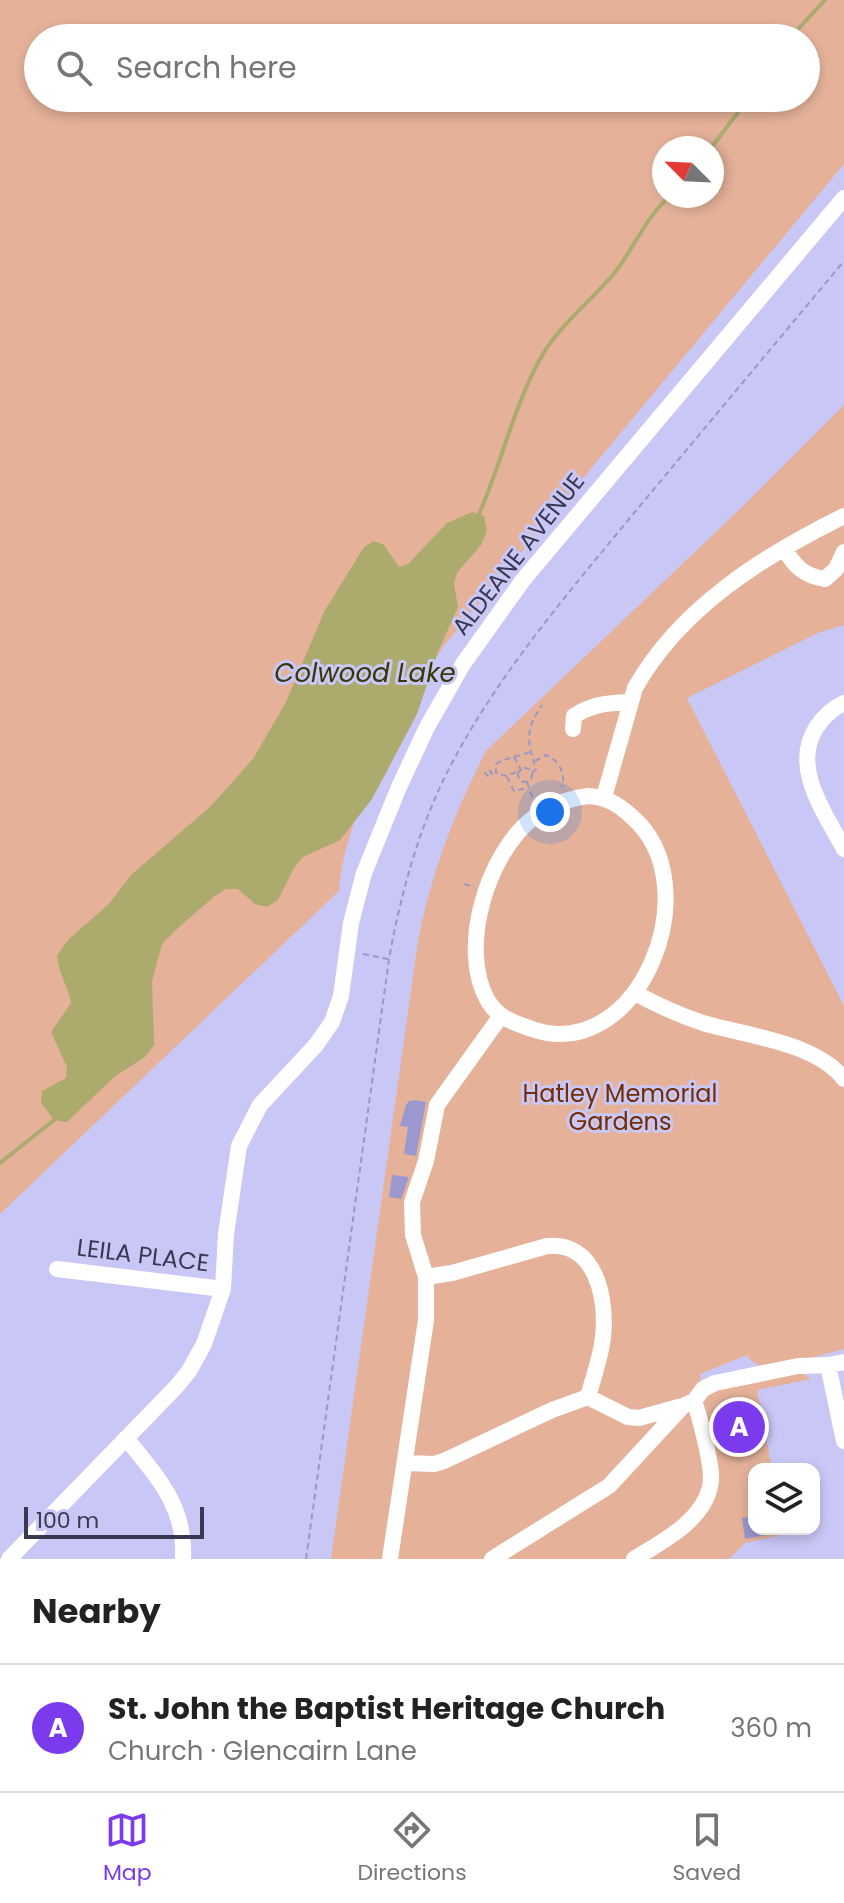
<!DOCTYPE html>
<meta charset="utf-8">
<style>
:root{--surface:#fff;--page:#f6f6f6;--text:#222;--muted:#767676;--line:#e0e0e0;--accent:#7c3aed}
body{margin:0;font-family:Poppins,sans-serif;background:var(--page);color:var(--text)}
.controls{position:absolute;right:24px;bottom:24px;display:grid;overflow:hidden;border-radius:16px;box-shadow:0 4px 12px #0003}
.controls button{width:72px;height:72px;display:grid;place-items:center;padding:0;border:0;border-bottom:2px solid var(--line);background:var(--surface);color:var(--text);font:40px sans-serif}
.compass{position:absolute;left:652px;top:136px;width:72px;height:72px;border-radius:50%;background:var(--surface);box-shadow:0 4px 12px #0003;rotate:294deg}
.scale{position:absolute;left:24px;bottom:20px;width:180px;box-sizing:border-box;padding-left:8px;border:4px solid #393850;border-top:0;font-size:22px;line-height:28px;white-space:nowrap;color:#393850;-webkit-text-stroke:6px #c9c7f6;paint-order:stroke}
.you{position:absolute;left:550px;top:812px;width:28px;height:28px;margin:-20px;border:6px solid #fff;border-radius:50%;background:#1a73e8;box-shadow:0 0 0 12px #1a73e833}
.badge{display:grid;place-items:center;width:52px;height:52px;border-radius:50%;background:var(--accent);color:#fff;font-size:26px;font-weight:700}
.pin{position:absolute;translate:-50% -50%;border:4px solid #fff;box-shadow:0 2px 8px #0006}
.list{margin:0;padding:0;list-style:none}
h2{display:flex;justify-content:space-between;align-items:center;height:104px;margin:0;padding:0 32px;font-size:34px}
h2 small{font-size:26px;font-weight:400;color:var(--muted)}
.list li{display:grid;grid-template-columns:52px 1fr auto;gap:24px;align-items:center;box-sizing:border-box;height:128px;padding:0 32px;border-top:2px solid var(--line)}
.list b{display:block;font-size:30px;white-space:nowrap}
.list p{margin:0;font-size:26px;white-space:nowrap;color:var(--muted)}
.list em{font-size:26px;font-style:normal;color:var(--muted)}
.icon{flex:none;width:44px;height:44px;fill:none;stroke:currentColor;stroke-width:2;stroke-linecap:round;stroke-linejoin:round}
.map{position:relative;flex:none;width:844px;height:1559px;overflow:hidden}
.search{position:absolute;background:var(--surface);box-shadow:0 4px 12px #0003;left:24px;right:24px;top:24px;height:88px;display:flex;align-items:center;gap:20px;box-sizing:border-box;padding:0 28px;border-radius:44px;color:var(--muted);font-size:30px}
.sheet{height:232px;background:var(--surface)}
nav{display:flex;justify-content:space-around;align-items:center;box-sizing:border-box;height:112px;border-top:2px solid var(--line);background:var(--surface);font-size:22px;color:var(--muted)}
nav a{display:grid;justify-items:center;gap:4px}
nav .on{color:var(--accent)}
.map>svg:first-child{display:block}
</style>
<div class="map">
<svg width="844" height="1559" viewBox="0 0 844 1559">
<rect width="100%" height="100%" fill="#c9c7f6"/>
<!-- green -->
<path fill="#e5b299" fill-rule="evenodd" d="M0,0H844V164L443,647C403,706 343,820 339,891L0,1214ZM38,38H806V98H38ZM664,148H712V196H664Z
M844,405V625L820,632L687,698L844,1006V1349C828,1353 771,1371 756,1364C752,1362 749,1358 747,1355L700,1374L702,1388L798,1370L811,1379L757,1390L772,1469H754V1529H784L785,1534L745,1543L729,1559H331L418,941C431,874 454,813 486,751L741,508Z"/>
<!-- water -->
<path fill="#acaa6d" d="M472,512L484,516L487,531L481,545L457,573L454,584L458,607L438,652L417,714L372,799L340,840L303,857L294,868L278,900L267,907L255,904L238,889H226L215,896L181,925L162,944L152,981L154,1045L145,1057L114,1077L67,1122L54,1120L41,1103L42,1091L66,1078L67,1067L51,1032L71,1003C68,986 58,973 57,955L70,938L108,905L131,875L210,807L253,759L286,702L324,612L364,547L374,541L384,545L399,567L408,564L447,523Z"/>
<g fill="none" stroke-linecap="round" stroke-linejoin="round">
<!-- stream -->
<path stroke="#acaa6d" stroke-width="4" d="M790,38L825,0
M711,148L749,98
M479,514C503,460 513,406 543,354C558,327 595,297 616,271C635,246 646,217 670,196
M0,1163L54,1120"/>
</g>
<!-- building -->
<path fill="#9b98d0" d="M415,1100L426,1102L416,1156L404,1154L408,1127L400,1126L406,1105L409,1101Z
M392,1175L409,1177L401,1199L389,1197Z
M745,1412L750,1439L734,1442L729,1415Z
M754,1516V1529H773V1534L745,1539L742,1518Z"/>
<g fill="none" stroke-linecap="round" stroke-linejoin="round">
<!-- path -->
<path stroke="#9a98c0" stroke-width="2" stroke-dasharray="6 4" stroke-linecap="butt" d="M514,757L521,770L507,776L496,773V764C506,758 519,756 530,752
M535,761L546,755C559,760 566,774 562,787
M518 775a7 7 0 1 1 14 0a7 7 0 1 1-14 0Z
M489,770L492,773L489,777L485,773Z
M532,773L536,769C527,742 525,730 542,705
M507,777L514,791L528,788
M527,782L533,799
M464,884L474,887
M363,954L388,959
M306,1559L389,959C401,892 420,823 452,763C500,672 569,592 634,513C704,429 774,345 844,261"/>
<!-- minor -->
<path stroke="#fff" stroke-width="16" d="M784,548C794,566 804,576 825,579L836,569L844,552
M844,703C833,708 823,717 816,728C791,768 825,813 844,849
M573,729L574,716C592,704 608,703 629,702
M588,796C606,797 618,804 631,816C712,884 639,1066 532,1029C513,1022 499,1019 488,1001C458,949 487,854 533,818C549,805 568,799 588,796Z
M604,797L635,688C680,608 763,556 844,516
M635,993C657,1005 679,1015 703,1023C747,1036 815,1042 844,1079
M57,1269L223,1289
M426,1277L452,1273L547,1246C596,1241 607,1298 603,1337C601,1357 593,1378 588,1397
M828,1365L844,1441
M694,1401L703,1389L715,1383L798,1366L828,1365L844,1362
M126,1438C157,1477 186,1506 183,1559
M406,1463L434,1464L444,1461L552,1410L588,1397L628,1417L639,1418L682,1406
M9,1559L176,1387L189,1371L204,1344L223,1289L226,1234L239,1146L260,1105L316,1045L332,1022L341,996L351,923L364,873L399,787L427,727L463,664L523,580L844,198
M390,1559L426,1320V1277L413,1235L412,1202L426,1161L437,1105L500,1017
M492,1559L609,1486L683,1406L694,1401C700,1417 703,1432 707,1449C709,1461 713,1475 710,1487C702,1522 661,1542 634,1559"/>
</g>
<g text-anchor="middle" dominant-baseline="central" stroke-width="6" stroke-linejoin="round" paint-order="stroke">
<!-- street labels -->
<g font-size="24" fill="#393850" stroke="#c9c7f6">
<text transform="translate(518 554) rotate(-52)">ALDEANE AVENUE</text>
<text transform="translate(143 1255) rotate(7)">LEILA PLACE</text>
</g>
<!-- park labels -->
<g font-size="24" fill="#732d00" stroke="#c9c7f6">
<text x="620" y="1093">Hatley Memorial<tspan x="620" dy="28">Gardens</tspan></text>
</g>
<!-- water labels -->
<g font-size="26" font-style="italic" fill="#3a3705" stroke="#c9c7f6">
<text x="365" y="673">Colwood Lake</text>
</g>
</g>
</svg>
<div class="controls">
<button><svg class="icon" aria-label="layers" viewBox="0 0 24 24"><path d="M12 4l9 5-9 5-9-5zM3 14l9 5 9-5"/></svg></button>
</div>
<svg class="compass" viewBox="-18 -18 36 36"><path d="M0-13l5 13h-10z" fill="#e53935"/><path d="M0 13l5-13h-10z" fill="#767676"/></svg>
<div class="scale">100 m</div>
<div class="you"></div>
<div class="pin badge" style="left:739px;top:1427px">A</div>
<div class="search"><svg class="icon" aria-label="search" viewBox="0 0 24 24"><circle cx="10" cy="10" r="6"/><path d="M15 15l6 6"/></svg>Search here</div>
</div>
<section class="sheet">
<h2>Nearby<small></small></h2>
<ul class="list">
<li><span class="badge">A</span><div><b>St. John the Baptist Heritage Church</b><p>Church · Glencairn Lane</p></div><em>360 m</em></li>
</ul>
</section>
<nav>
<a class="on"><svg class="icon" aria-label="map" viewBox="0 0 24 24"><path d="M3 6l6-2 6 2 6-2v14l-6 2-6-2-6 2zM9 4v14M15 6v14"/></svg>Map</a>
<a><svg class="icon" aria-label="directions" viewBox="0 0 24 24"><path d="M12 3l9 9-9 9-9-9zM9 14v-3h6M13 9l2 2-2 2"/></svg>Directions</a>
<a><svg class="icon" aria-label="saved" viewBox="0 0 24 24"><path d="M7 4h10v16l-5-4-5 4z"/></svg>Saved</a>
</nav>
